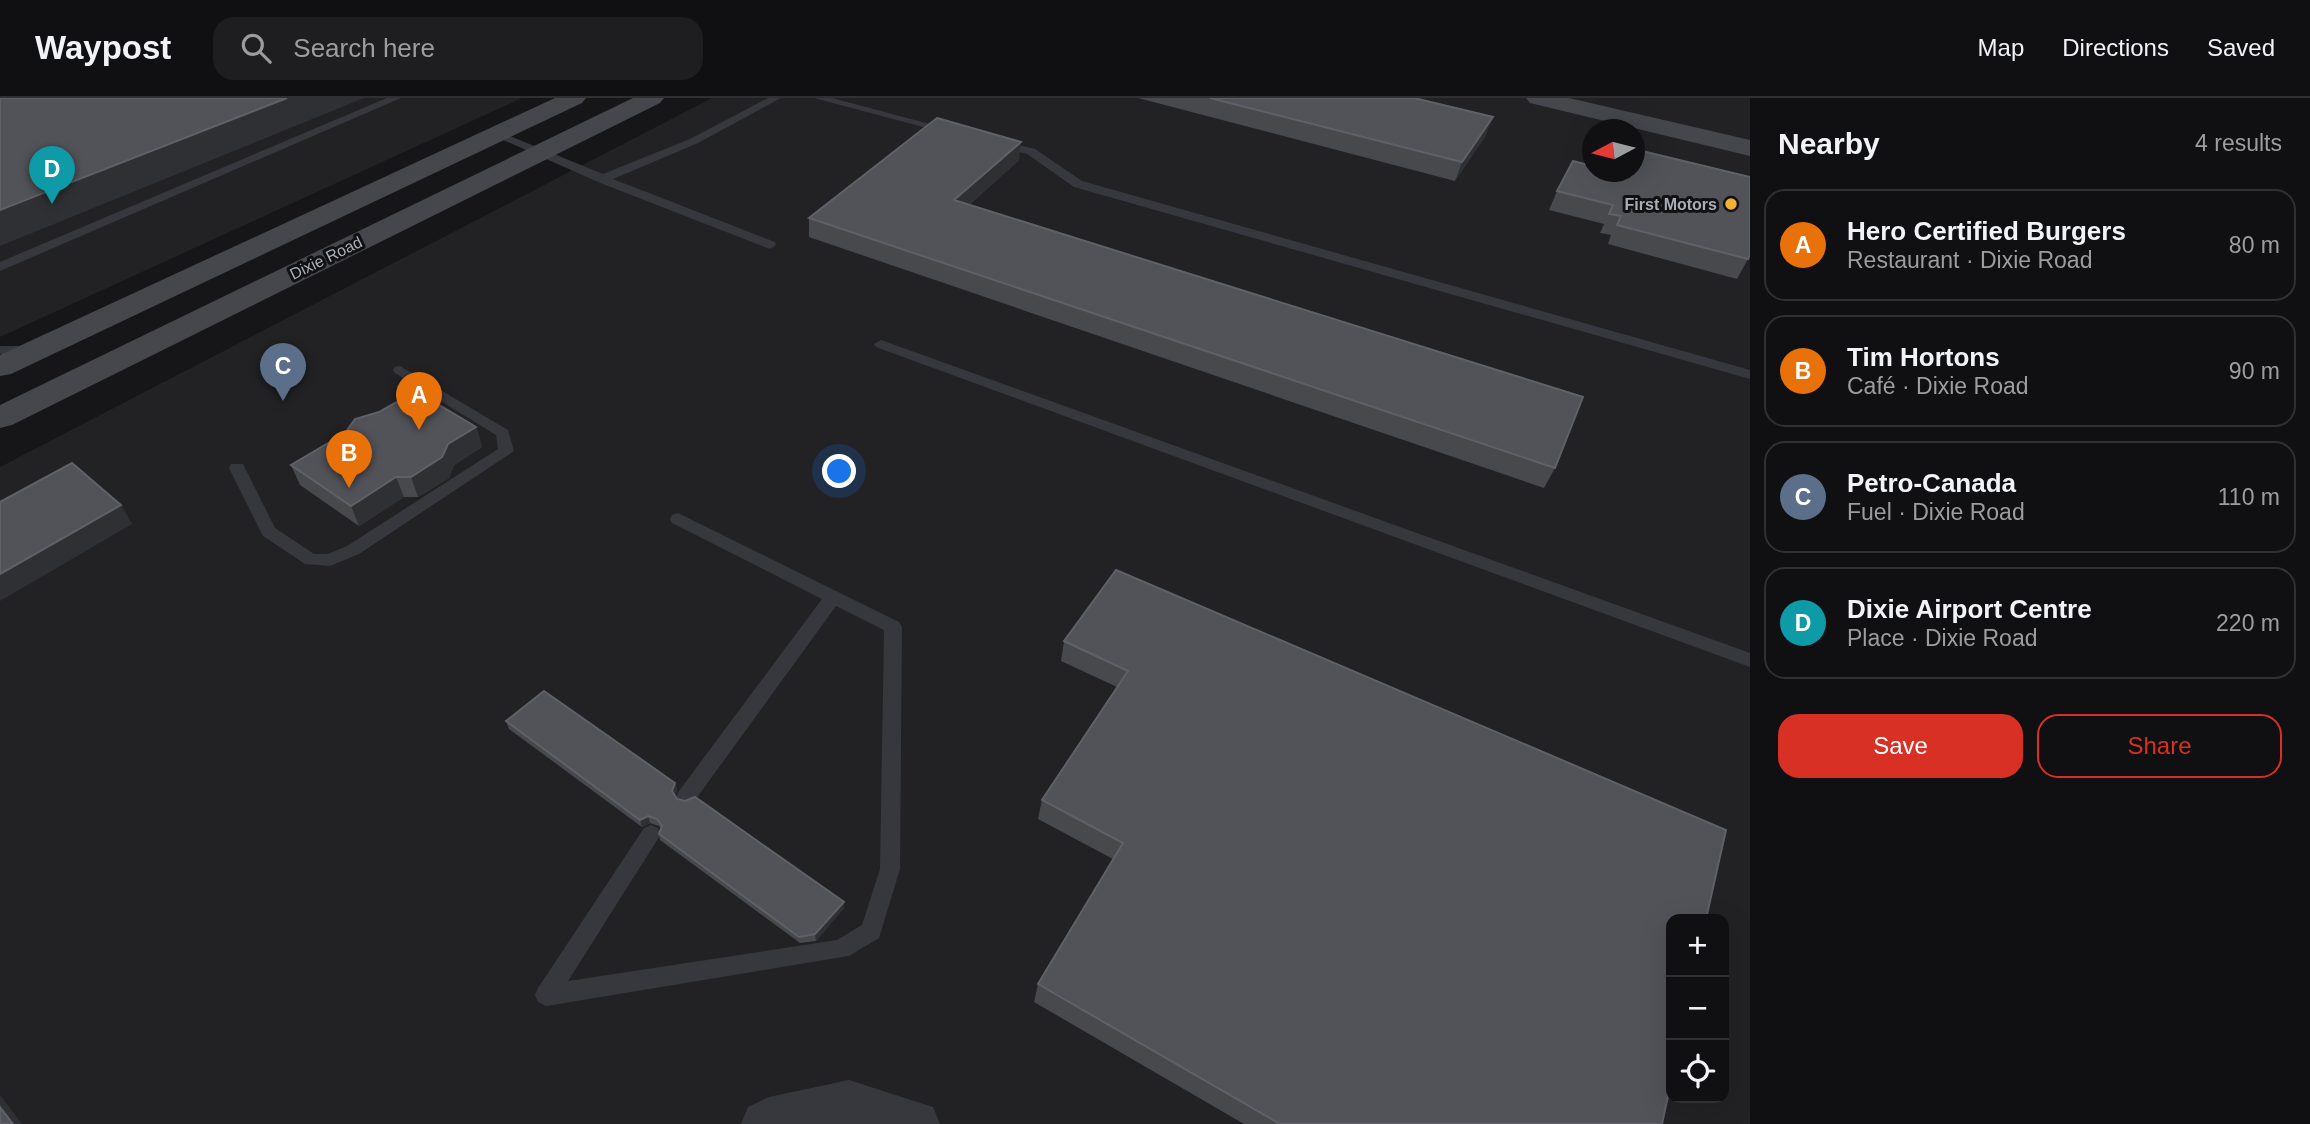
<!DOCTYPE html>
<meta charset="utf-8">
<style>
:root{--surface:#101012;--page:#1e1e20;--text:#f1f3f6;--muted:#9c9d9f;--line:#303032;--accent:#d93025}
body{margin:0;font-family:Arial,sans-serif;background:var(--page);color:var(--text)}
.controls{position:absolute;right:21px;bottom:21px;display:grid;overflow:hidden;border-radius:14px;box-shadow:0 7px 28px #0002}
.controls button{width:63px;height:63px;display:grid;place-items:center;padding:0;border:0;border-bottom:2px solid var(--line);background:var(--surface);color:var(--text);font:35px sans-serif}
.compass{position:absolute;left:1582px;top:21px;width:63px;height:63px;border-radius:50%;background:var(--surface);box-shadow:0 7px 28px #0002;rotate:263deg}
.you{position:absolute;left:840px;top:374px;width:24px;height:24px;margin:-18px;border:5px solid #fff;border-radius:50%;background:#1a73e8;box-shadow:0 0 0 10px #1a73e833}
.badge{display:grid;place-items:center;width:46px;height:46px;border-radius:50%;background:var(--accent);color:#fff;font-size:23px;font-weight:700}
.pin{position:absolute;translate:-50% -58px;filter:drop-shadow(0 2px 4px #0008)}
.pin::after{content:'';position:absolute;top:37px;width:24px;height:21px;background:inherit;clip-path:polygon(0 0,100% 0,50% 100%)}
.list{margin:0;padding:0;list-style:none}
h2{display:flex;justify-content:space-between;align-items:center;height:91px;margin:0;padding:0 28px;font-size:30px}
h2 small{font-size:23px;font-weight:400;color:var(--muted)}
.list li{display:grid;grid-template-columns:46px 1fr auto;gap:21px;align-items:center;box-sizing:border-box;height:112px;margin:0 14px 14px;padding:0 14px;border:2px solid var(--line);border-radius:21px}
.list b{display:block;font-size:26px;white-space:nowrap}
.list p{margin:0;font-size:23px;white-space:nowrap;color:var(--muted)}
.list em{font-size:23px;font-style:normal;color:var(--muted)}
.actions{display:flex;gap:14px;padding:21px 28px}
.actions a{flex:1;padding:16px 0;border:2px solid var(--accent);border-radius:21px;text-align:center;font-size:24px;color:var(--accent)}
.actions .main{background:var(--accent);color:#fff}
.icon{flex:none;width:38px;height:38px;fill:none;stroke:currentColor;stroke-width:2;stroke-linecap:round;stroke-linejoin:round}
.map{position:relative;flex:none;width:1750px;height:1026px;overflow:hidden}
header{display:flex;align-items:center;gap:42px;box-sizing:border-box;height:98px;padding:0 35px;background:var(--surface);border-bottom:2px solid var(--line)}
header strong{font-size:33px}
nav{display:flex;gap:38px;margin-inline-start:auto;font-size:24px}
.search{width:490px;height:63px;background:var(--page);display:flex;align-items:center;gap:18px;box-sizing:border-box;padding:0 24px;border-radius:21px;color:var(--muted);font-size:26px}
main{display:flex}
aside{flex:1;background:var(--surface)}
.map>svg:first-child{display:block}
</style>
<header>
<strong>Waypost</strong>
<div class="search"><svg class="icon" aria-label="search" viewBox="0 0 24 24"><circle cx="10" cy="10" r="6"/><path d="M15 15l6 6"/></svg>Search here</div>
<nav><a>Map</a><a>Directions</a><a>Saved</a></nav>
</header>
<main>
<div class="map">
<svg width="1750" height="1026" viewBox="0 0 1750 1026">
<rect width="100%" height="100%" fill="#161618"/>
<!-- built -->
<path fill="#222225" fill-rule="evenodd" d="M0,0H522L0,239Z
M712,0H1750V1026H0V369ZM1592,32H1634V74H1592ZM1671,821H1724V1000H1671Z"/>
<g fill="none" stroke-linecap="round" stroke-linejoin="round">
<!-- lane -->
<path fill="#37383d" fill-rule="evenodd" d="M387,0H401L0,173V164Z
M768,0H781L698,45L613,81L775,144L776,147L770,151L598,84L490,36L500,34L603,76L690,41Z
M814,0H832L956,33L950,36Z
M997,42L1035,51L1082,83L1750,272V281L1074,89L1027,56L993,47L991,45Z
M881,242L1750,555V569L876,249L874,246Z
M0,248H34L41,252L34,256H0Z
M400,268L508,332L514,353L359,456L330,468L305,466L263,438L229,370L231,366H243L275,430L314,456H328L347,448L498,351L496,337L395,275L393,272L395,269Z
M678,415L899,524L902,529L900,771L879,840L849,858L546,908L538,904L535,897L538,890L644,730L651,727L658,730L661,736L568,883L837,842L862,827L880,771L884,532L836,508L693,705L686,707L679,705L676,699L679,693L822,501L672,425L670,421L672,417Z"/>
<!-- street -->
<path fill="#37383d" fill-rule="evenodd" d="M849,982L933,1009L940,1026H741L748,1009L769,999Z"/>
<!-- secondary -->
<path fill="#45474d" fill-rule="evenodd" d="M555,0H586L582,5L11,276L0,278V257Z
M633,0H664L660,5L12,327L0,330V307Z
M1526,0H1569L1750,42V58L1530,5Z"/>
</g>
<!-- wall -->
<path fill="#47494d" d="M1138,0H1414L1486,37L1455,83Z
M1019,62L969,107L1555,370L1544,390L809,139V120Z
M1628,74H1634L1748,161L1737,181L1608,146L1611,137L1600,135L1604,126L1549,112L1557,93L1626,76Z
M476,329L482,349L454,367L449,380L418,399H404L359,428L300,387L291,367Z
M1116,472L1662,1026H1244L1034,904L1038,886L1113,761L1038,721L1042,702L1117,589L1061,563L1064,543Z
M506,623L675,685L677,692L675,697L677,701L844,810L816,843L800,845L660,742L659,736L661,730L659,728L650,725L642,729L509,631Z"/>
<!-- shaded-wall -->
<path fill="#2f3033" d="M287,0H364L0,148V112Z
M1493,19L1486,37L1455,83L1462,64Z
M1021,44L1019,62L953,121L954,102Z
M476,329L482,349L454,367L449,380L418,399L411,379L448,346Z
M396,379L404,399L359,428L351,408Z
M121,407L132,426L0,503V476Z
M675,685L677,692L674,700L672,693Z
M648,718L650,725L642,729L640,722Z
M844,804V810L816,843L815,836Z
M0,997L22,1026H13L0,1009Z"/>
<!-- building -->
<path fill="#525359" stroke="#5f6168" stroke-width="2" d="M0,0H287L0,112Z
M1210,0H1414L1493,19L1462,64Z
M937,20L1021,44L954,102L1583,299L1555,370L809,120Z
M1638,52L1750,79V156L1748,161L1617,127L1621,118L1609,116L1613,107L1557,93L1573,63L1592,68V74H1614L1627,77L1628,74H1634V59Z
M416,293L476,329L448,346L442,359L411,379H396L351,408L291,367L345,335L355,321L379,314Z
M72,365L121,407L0,476V404Z
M1116,472L1726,732L1706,821H1671V984L1662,1026H1280L1038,886L1123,745L1042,702L1128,573L1064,543Z
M544,593L675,685L672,693L677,701L685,703L695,699L844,804L815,836L799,839L659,736L662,728L657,721L648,718L640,722L506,623Z
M0,1009L13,1026H0Z"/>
<!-- markers -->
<circle fill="#f2b134" stroke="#111113" stroke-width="2.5" cx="1731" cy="106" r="7"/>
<g text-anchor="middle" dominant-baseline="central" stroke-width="6" stroke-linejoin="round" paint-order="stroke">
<!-- far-poi labels -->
<g font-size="16" font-weight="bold" fill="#a8adb8" stroke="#111113" text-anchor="end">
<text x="1717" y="106">First Motors</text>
</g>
<!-- far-street labels -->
<g font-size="16" fill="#a8adb8" stroke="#111113">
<text transform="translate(326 160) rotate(-26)">Dixie Road</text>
</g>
</g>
</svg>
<div class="controls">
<button>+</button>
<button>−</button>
<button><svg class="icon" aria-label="locate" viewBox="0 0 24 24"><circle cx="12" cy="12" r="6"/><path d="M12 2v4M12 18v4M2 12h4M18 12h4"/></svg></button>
</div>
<svg class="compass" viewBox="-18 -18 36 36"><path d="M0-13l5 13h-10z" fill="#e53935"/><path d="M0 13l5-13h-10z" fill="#9c9d9f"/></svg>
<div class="you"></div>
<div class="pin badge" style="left:419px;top:332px;background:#e8710a">A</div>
<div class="pin badge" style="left:349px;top:390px;background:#e8710a">B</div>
<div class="pin badge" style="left:283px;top:303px;background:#5c6f8a">C</div>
<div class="pin badge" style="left:52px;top:106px;background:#0f9aa8">D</div>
</div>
<aside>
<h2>Nearby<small>4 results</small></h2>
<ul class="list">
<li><span class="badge" style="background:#e8710a">A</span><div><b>Hero Certified Burgers</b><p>Restaurant · Dixie Road</p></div><em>80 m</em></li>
<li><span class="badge" style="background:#e8710a">B</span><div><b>Tim Hortons</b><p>Café · Dixie Road</p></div><em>90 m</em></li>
<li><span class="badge" style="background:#5c6f8a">C</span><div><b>Petro-Canada</b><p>Fuel · Dixie Road</p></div><em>110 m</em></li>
<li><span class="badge" style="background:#0f9aa8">D</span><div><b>Dixie Airport Centre</b><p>Place · Dixie Road</p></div><em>220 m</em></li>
</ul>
<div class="actions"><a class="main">Save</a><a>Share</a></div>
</aside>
</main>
